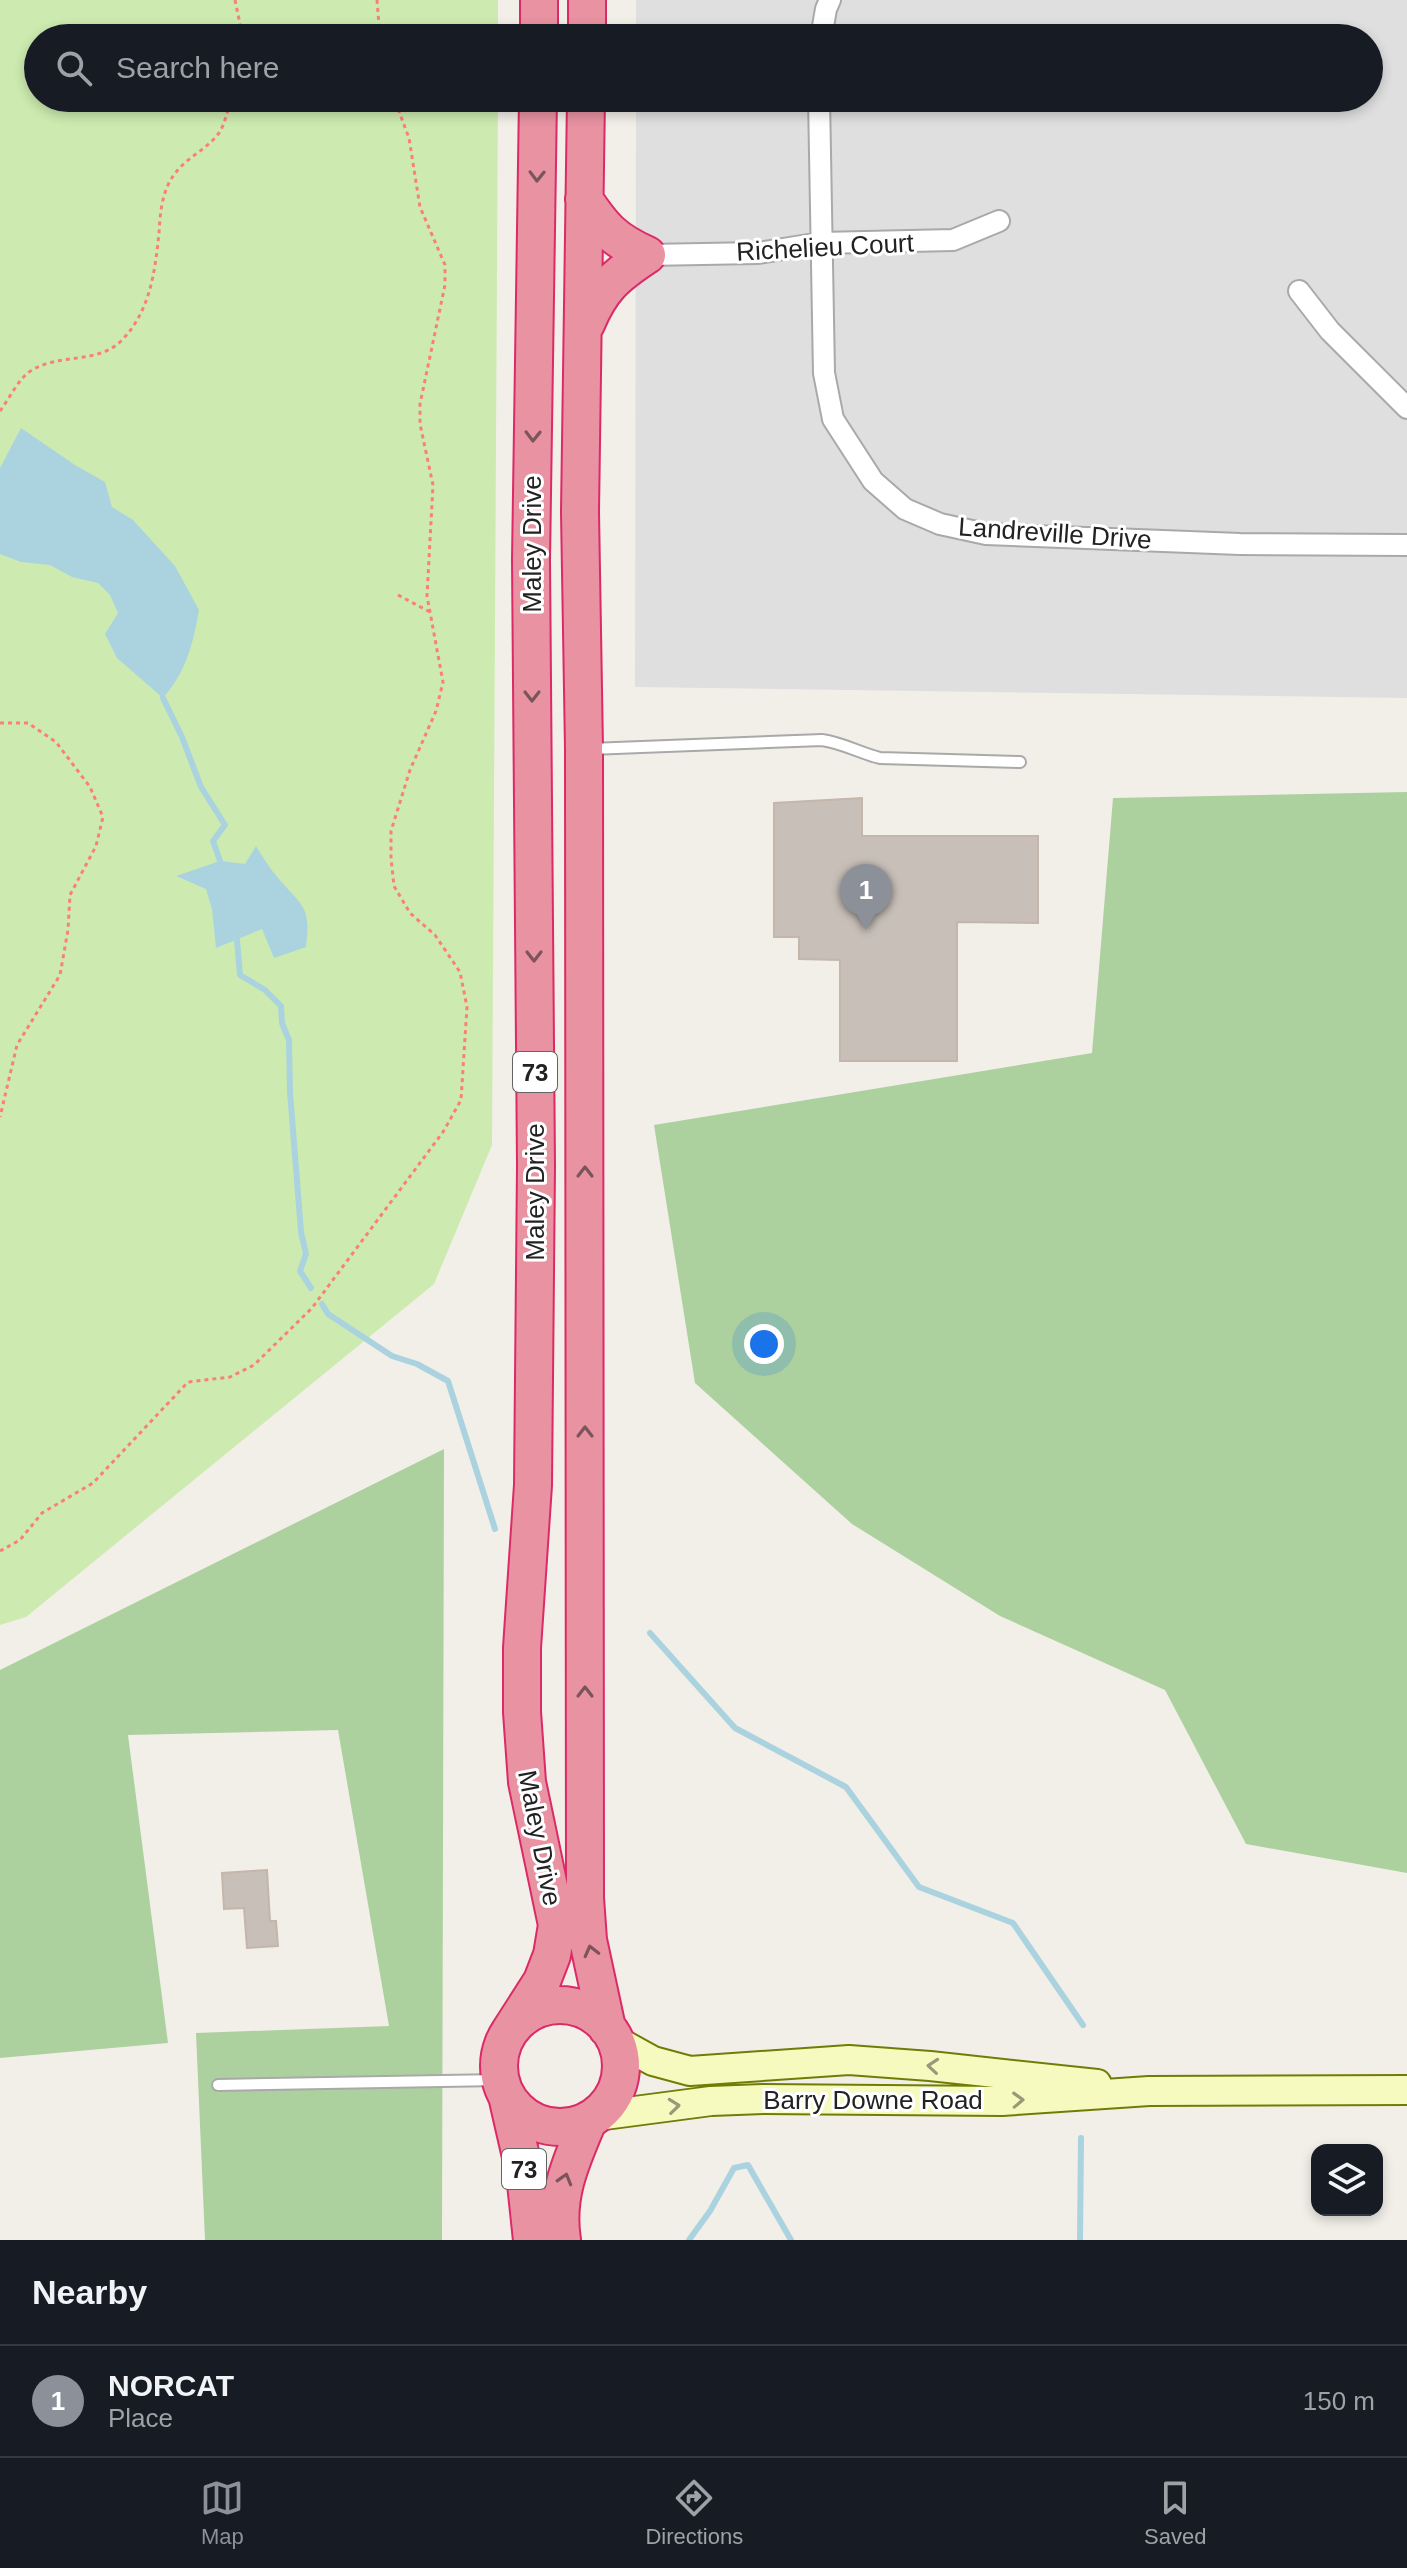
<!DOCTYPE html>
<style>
:root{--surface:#171b24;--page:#242831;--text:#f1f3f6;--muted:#9ea1a6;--line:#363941;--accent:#8c9099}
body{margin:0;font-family:Arial,sans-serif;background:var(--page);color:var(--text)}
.controls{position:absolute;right:24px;bottom:24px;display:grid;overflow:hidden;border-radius:16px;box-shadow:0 4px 12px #0003}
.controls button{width:72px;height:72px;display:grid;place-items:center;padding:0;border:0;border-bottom:2px solid var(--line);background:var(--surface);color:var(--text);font:40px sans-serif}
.you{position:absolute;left:764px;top:1344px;width:28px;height:28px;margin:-20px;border:6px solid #fff;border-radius:50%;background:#1a73e8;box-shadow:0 0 0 12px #1a73e833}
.badge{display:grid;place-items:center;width:52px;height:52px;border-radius:50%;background:var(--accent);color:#fff;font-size:26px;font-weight:700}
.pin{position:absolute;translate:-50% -66px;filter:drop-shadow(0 2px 4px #0008)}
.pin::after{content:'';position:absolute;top:42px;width:28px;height:24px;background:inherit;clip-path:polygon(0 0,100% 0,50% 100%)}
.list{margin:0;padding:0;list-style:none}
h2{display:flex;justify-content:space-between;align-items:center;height:104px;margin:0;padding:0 32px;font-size:34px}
h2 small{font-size:26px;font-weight:400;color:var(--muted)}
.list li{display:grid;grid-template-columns:52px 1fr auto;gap:24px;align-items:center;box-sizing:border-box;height:112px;padding:0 32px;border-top:2px solid var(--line)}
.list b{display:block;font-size:30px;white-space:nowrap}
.list p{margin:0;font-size:26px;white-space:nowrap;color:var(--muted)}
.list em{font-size:26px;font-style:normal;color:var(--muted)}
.icon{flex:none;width:44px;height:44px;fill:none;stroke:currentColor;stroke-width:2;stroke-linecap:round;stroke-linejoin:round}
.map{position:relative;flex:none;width:1407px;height:2240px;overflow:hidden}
.search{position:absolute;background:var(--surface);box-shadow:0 4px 12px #0003;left:24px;right:24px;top:24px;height:88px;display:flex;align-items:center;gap:20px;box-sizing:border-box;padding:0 28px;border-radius:44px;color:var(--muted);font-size:30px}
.sheet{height:216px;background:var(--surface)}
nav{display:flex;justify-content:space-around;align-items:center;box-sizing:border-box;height:112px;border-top:2px solid var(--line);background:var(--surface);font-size:22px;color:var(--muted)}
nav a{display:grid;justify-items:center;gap:4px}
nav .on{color:var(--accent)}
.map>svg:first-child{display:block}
</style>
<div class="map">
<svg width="1407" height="2240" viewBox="0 0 1407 2240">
<rect width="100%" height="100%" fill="#f2efe9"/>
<!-- residential -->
<path fill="#e0dfdf" d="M636,0H1407V698L635,687L636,98H1369V38H636Z"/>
<!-- grass -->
<path fill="#cdebb0" d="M0,0H498V38H38V98H498L492,1145L434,1284L26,1617L0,1625Z"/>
<!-- forest -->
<path fill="#add19e" d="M1407,792V1873L1246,1844L1165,1690L1000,1616L852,1524L695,1383L654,1125L1092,1053L1113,798Z
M444,1449L442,2240H205L196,2033L389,2026L338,1730L128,1735L168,2043L0,2058V1670Z"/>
<!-- water -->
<path fill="#aad3df" d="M21,428L75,465L105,482L112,507L133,520L175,566L199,610C193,644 186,672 163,698L117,658L105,634L118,613L110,595L98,583L72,577L50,565L21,562L0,554V468Z
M256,846C263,857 270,869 279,879C303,907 311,906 306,947L274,958L262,929L216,948L212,909L206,889L176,876L220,861L245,864Z"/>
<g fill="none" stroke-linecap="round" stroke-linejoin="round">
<!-- stream -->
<path stroke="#aad3df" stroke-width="6" d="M163,698L182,737L201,787L225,825L213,841L220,861
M237,940L240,975L265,990L281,1006L282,1023L289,1040L290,1092L301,1232L306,1254L300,1271L311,1288
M322,1304L328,1314L392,1356L417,1364L448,1381L495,1529
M650,1633L735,1728L846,1787L919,1887L1013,1923L1083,2025
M689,2240L710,2211L734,2168L748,2165L791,2240
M1080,2240L1081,2138"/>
</g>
<!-- building -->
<path fill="#c7bfb8" stroke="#c4b6ab" stroke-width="2" d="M862,798V836H1038V923L957,922V1061H840V960L799,959V937H774V803Z
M267,1870L270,1921H276L278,1946L247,1948L244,1908L224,1909L222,1873Z"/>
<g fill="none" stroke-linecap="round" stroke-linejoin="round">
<!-- lane casing -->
<g stroke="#a9a9a9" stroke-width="14">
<path id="lane" d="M590,749L822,740C843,743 860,753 880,758L1020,762
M218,2085L500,2080"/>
</g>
<!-- street casing -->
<g stroke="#a9a9a9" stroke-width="24">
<path id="street" d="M821,38L826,9L830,0
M819,98L824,373L833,419L873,481L905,509L940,524L986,534L1240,544L1407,545
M647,255L758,253L821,243L953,240L999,221
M1299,291L1330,331L1407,408"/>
</g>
<!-- secondary casing -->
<g stroke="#707d05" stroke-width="32">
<path id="secondary" d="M615,2040L653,2061L690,2071L849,2060L930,2066L1097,2084
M597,2116L711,2101L763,2099L1002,2101L1149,2091L1407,2090"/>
</g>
<!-- highway casing -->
<g stroke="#dc2a67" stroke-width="40">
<path id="highway" d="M539,38V0
M587,38V0
M586,98L580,512L584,749L585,1898L588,1940L607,2028
M584,199C604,229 614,240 647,255
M586,324C601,288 615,276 647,255
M499 2066a61 61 0 1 1 122 0a61 61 0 1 1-122 0Z
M510,2031L542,1981L552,1955L557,1925L527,1782L522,1712V1648L533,1485L536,1166L531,560L538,98
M508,2100L525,2174L532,2240
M562,2240C555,2196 571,2161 588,2121"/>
</g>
<!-- path -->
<path stroke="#fa8072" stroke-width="3" stroke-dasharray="4 4" stroke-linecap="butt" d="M235,0L243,38
M377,0L380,38
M0,411C9,399 18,380 29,372C58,352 97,365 121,341C150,312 155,272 159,233C160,217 161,200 168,185C180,159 204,153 219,133C225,124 228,108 232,98
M398,595L430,612
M0,723H28L56,742L90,787L103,817L96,846L70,895L68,930L60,975L17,1045L0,1117
M0,1551L20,1540L42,1513L93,1483L188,1382L230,1377L254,1365L312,1308L443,1132L461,1100L467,1007L460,972L435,935L410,913L394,886L391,858V831L410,770L436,711L443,682L427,596L433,485L420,424V404L445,285V265L420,207L409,138L394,98"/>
<!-- lane -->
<use href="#lane" stroke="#fff" stroke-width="10"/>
<!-- street -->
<use href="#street" stroke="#fff" stroke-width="20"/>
<!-- secondary -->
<use href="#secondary" stroke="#f7fabf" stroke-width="28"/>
<!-- highway -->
<use href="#highway" stroke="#e892a2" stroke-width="36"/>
</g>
<!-- one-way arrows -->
<defs><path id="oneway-chevron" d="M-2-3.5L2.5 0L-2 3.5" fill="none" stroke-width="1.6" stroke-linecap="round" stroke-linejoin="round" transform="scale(2)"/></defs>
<g stroke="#7b545c">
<use href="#oneway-chevron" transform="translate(537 176) rotate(91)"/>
<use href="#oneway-chevron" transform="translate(533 436) rotate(91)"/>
<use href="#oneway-chevron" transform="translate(532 696) rotate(90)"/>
<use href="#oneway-chevron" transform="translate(534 956) rotate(90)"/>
<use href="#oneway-chevron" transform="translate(585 1172) rotate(-90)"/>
<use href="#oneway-chevron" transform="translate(585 1432) rotate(-90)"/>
<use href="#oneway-chevron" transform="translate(585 1692) rotate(-90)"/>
<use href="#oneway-chevron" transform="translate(591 1951) rotate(-104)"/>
<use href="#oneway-chevron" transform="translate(565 2179) rotate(-74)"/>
</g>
<g stroke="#979978">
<use href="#oneway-chevron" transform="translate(933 2066) rotate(-175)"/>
<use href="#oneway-chevron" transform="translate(1018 2100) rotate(-2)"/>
<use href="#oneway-chevron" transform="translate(674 2106) rotate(-6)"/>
</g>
<g text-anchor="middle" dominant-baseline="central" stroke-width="6" stroke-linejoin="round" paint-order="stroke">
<!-- shield labels -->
<g fill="#fff" stroke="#646464" stroke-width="2">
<rect x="513" y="1052" width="44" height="40" rx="6"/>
<rect x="502" y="2149" width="44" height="40" rx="6"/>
</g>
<g font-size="24" font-weight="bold" fill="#222">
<text x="535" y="1072">73</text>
<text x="524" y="2169">73</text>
</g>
<!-- street labels -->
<g font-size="26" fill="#222" stroke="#fff">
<text transform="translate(825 247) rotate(-3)">Richelieu Court</text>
<text transform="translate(1055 533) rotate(4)">Landreville Drive</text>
<text transform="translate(532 544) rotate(-90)">Maley Drive</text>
<text transform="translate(535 1192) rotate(-90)">Maley Drive</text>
<text transform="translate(540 1838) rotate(79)">Maley Drive</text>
<text x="873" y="2100">Barry Downe Road</text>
</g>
</g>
</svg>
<div class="controls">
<button><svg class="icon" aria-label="layers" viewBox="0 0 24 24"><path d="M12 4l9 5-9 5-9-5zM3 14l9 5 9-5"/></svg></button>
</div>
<div class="you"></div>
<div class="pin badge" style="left:866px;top:930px">1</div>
<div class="search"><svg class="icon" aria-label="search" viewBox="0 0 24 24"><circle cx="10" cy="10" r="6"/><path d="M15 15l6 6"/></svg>Search here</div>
</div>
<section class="sheet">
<h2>Nearby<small></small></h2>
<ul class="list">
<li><span class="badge">1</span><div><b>NORCAT</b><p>Place</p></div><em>150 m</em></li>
</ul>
</section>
<nav>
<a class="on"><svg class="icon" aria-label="map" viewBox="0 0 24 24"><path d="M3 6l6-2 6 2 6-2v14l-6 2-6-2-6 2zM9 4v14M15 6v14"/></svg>Map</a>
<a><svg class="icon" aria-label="directions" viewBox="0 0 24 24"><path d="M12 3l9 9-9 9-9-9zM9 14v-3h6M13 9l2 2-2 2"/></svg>Directions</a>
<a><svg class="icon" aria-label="saved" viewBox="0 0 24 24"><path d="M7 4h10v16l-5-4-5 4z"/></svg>Saved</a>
</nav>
